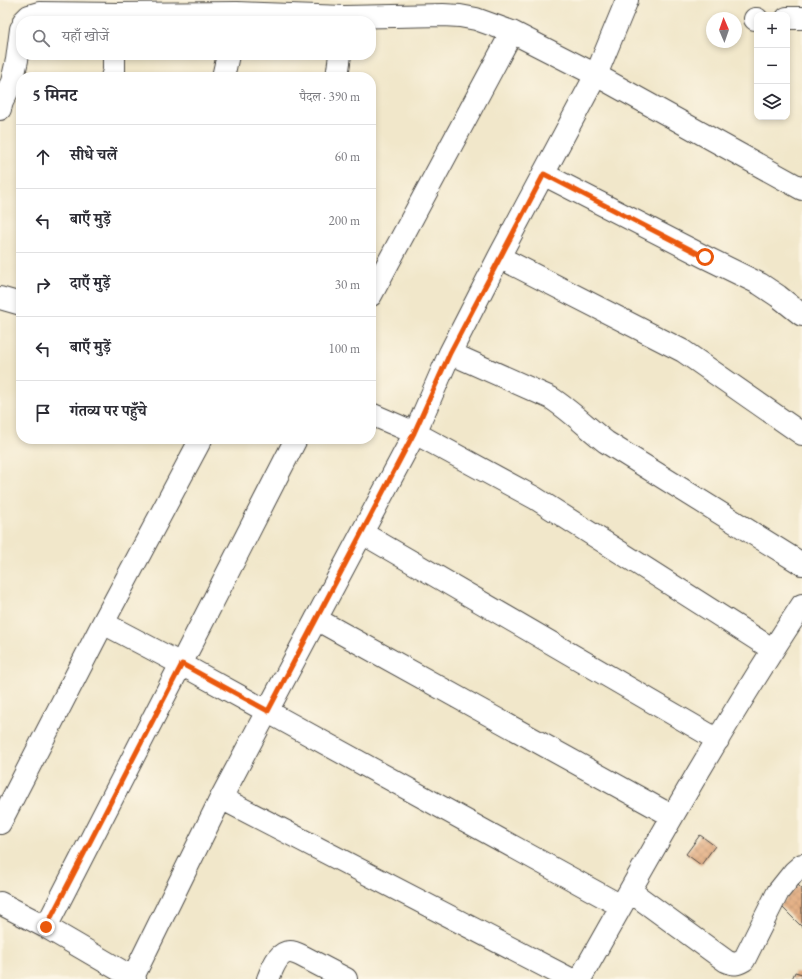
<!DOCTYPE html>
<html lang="hi">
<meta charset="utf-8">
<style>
:root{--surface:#fff;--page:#f2f2f3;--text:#2b2b33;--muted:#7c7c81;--line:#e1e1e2}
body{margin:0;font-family:"EB Garamond","Noto Serif Devanagari",serif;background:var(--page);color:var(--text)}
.controls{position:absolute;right:12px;top:12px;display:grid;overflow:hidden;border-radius:8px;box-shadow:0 2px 6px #0003}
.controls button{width:36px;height:36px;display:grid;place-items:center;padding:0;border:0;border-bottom:1px solid var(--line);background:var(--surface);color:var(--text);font:20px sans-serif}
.compass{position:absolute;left:706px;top:12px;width:36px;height:36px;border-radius:50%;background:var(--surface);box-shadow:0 2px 6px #0003;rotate:358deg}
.stop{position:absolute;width:12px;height:12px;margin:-9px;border:3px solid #ea580c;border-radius:50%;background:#fff}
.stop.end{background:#ea580c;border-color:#fff;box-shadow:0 1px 4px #0008}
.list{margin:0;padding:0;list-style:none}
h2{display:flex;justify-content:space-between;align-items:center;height:52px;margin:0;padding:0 16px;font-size:17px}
h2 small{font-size:13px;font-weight:400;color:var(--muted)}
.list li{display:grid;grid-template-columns:26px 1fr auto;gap:12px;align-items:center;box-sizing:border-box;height:64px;padding:0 16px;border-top:1px solid var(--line)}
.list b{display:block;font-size:15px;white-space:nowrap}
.list em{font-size:13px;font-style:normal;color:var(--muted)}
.icon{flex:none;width:22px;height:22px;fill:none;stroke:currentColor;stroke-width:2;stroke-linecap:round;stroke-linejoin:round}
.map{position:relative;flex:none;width:802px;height:979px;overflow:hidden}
.search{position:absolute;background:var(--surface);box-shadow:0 2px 6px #0003;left:16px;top:16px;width:360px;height:44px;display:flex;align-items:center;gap:10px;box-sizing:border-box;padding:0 14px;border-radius:16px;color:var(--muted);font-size:15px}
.panel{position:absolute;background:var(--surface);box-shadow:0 2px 6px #0003;left:16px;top:72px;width:360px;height:372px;border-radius:16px}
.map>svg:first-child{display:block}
</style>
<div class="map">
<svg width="802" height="979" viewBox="0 0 802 979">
<defs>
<pattern id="building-cross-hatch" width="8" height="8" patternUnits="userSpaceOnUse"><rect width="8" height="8" fill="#dfa06f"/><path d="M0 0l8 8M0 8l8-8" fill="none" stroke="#b5835b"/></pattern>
</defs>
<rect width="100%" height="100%" fill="#fcf5e5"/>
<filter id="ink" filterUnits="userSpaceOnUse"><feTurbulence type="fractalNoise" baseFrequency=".025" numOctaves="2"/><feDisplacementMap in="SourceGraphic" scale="8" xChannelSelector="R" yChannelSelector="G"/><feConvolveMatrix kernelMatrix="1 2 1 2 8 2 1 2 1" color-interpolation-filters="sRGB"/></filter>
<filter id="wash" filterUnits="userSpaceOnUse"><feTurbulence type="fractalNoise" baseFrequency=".012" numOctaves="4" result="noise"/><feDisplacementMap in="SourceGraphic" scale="16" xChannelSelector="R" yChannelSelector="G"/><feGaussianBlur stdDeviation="0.9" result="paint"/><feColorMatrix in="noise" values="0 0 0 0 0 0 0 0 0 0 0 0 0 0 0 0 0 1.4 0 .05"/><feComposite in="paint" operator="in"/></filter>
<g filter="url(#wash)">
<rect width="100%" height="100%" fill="#f1e7ca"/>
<g id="blocks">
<!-- building -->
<path fill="url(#building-cross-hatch)" d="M700,835L715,846L701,865L686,854Z
M798,885L802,889V927L780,905Z
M795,972L802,974V979H792Z"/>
</g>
</g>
<g filter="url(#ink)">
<use href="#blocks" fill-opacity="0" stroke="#494743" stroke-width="1"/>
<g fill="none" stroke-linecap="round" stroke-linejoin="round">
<!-- minor casing -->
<g stroke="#494743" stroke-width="24">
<path id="minor" d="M787,18H802
M755,19H757
M24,21L29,16L39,13L117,14L237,13L344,17L443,15L460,16L476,19L512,32L596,75L802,189
M112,77L114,71V55
M223,77L228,55
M337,77L340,55
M0,109L2,102L12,82L17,60L21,29
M543,174L705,257L760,284L778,296L802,315
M499,257L683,351L802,434
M371,295L512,32
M0,298L21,304
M450,353L551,398C571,411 588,428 606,442L802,564
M371,414L415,433L535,498L772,649
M362,533L718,740
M316,619L672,816
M103,623L181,664L621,906
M221,798L570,979
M0,823L103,623L201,439
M630,891L726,961C734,965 737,964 744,960L778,892L794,872L802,865
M0,903L46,927L135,979
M46,927L181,664L296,439
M132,979L221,798L415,433L450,353L499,257L596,75L627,0
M268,979C272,970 277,952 290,952C294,952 298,954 302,956L346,979
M580,979C651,853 722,726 802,605"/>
</g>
<!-- minor -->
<use href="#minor" stroke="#fff" stroke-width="22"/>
</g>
</g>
<g fill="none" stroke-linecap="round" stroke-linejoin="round" filter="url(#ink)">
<!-- route -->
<path stroke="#ea580c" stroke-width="5" d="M46,927L182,664L268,711L414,433L450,353L544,174L705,257"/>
</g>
</svg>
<div class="controls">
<button>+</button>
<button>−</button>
<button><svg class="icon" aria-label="layers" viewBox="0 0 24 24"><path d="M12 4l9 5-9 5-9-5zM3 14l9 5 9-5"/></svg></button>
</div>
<svg class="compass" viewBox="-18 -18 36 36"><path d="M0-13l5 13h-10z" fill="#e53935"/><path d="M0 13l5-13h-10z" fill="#7c7c81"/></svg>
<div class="stop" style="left:705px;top:257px"></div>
<div class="stop end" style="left:46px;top:927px"></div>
<div class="search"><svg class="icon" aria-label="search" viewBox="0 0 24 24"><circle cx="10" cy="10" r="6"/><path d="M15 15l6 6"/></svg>यहाँ खोजें</div>
<section class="panel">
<h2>5 मिनट<small>पैदल · 390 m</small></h2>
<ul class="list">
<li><svg class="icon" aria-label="ahead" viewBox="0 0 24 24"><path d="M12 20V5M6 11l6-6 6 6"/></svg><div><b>सीधे चलें</b></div><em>60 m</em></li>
<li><svg class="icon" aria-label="left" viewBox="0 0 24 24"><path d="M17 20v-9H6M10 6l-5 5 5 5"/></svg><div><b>बाएँ मुड़ें</b></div><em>200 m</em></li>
<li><svg class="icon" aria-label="right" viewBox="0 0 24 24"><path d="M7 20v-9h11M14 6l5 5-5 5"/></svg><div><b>दाएँ मुड़ें</b></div><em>30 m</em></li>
<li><svg class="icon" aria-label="left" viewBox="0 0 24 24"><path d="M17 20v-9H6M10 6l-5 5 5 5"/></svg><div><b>बाएँ मुड़ें</b></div><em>100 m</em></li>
<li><svg class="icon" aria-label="arrive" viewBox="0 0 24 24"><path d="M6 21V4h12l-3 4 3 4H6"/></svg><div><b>गंतव्य पर पहुँचे</b></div></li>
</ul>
</section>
</div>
